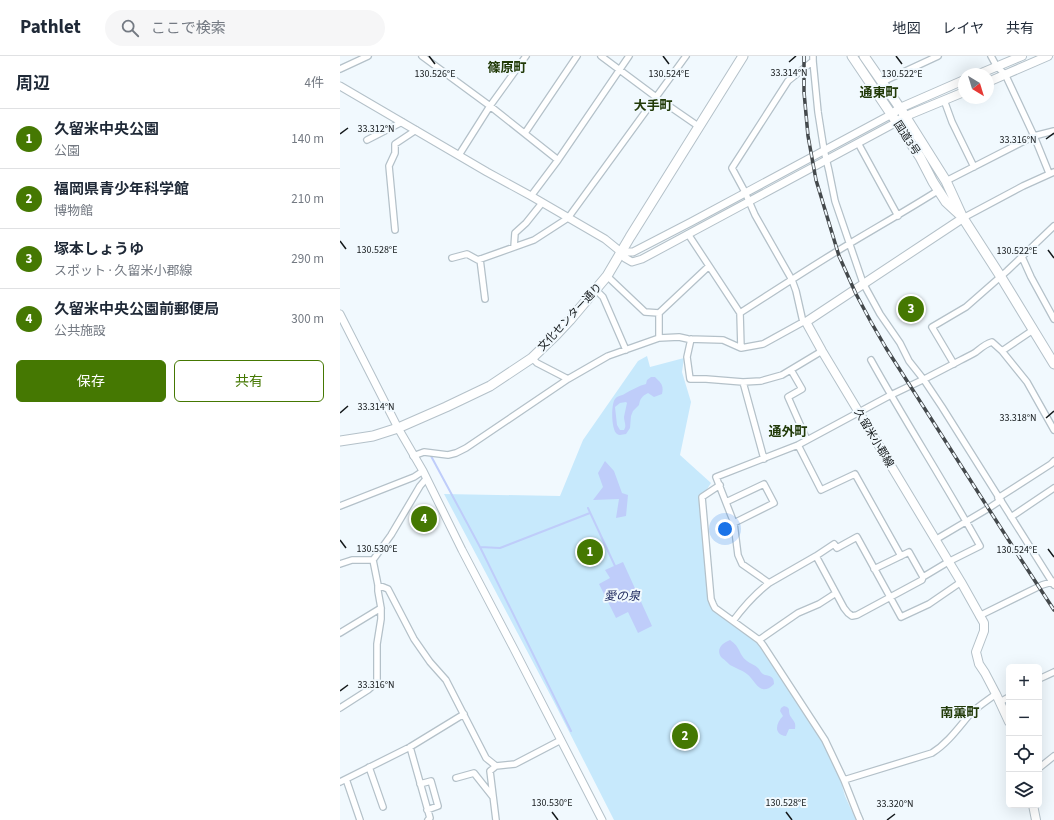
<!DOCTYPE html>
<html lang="ja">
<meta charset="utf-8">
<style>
:root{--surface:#fff;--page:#f6f6f7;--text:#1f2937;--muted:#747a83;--line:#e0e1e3;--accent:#457802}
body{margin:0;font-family:"Source Sans 3","Noto Sans JP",sans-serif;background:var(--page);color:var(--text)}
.controls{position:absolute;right:12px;bottom:12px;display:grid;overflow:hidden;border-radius:6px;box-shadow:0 4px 16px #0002}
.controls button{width:36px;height:36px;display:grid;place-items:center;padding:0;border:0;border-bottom:1px solid var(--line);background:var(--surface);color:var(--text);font:20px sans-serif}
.compass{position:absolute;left:618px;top:12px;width:36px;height:36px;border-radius:50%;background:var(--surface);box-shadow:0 4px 16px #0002;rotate:142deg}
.you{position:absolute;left:385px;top:473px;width:14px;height:14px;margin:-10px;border:3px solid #fff;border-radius:50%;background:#1a73e8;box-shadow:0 0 0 6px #1a73e833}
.badge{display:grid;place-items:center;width:26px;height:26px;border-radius:50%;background:var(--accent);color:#fff;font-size:13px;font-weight:700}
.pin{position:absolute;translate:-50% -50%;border:2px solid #fff;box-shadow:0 1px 4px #0006}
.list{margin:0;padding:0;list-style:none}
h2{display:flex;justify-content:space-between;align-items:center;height:52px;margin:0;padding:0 16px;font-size:17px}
h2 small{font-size:13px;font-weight:400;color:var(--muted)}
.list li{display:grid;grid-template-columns:26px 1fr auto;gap:12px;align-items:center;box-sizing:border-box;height:60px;padding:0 16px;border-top:1px solid var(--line)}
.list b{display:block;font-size:15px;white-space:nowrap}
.list p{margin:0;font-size:13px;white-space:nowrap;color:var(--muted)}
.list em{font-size:13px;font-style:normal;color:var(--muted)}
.actions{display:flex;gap:8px;padding:12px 16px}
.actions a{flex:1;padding:9px 0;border:1px solid var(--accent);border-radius:6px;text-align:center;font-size:14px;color:var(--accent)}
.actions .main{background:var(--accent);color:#fff}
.icon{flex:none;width:22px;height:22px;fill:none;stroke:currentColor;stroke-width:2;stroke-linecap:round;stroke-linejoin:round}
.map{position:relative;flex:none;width:714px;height:764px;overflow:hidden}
header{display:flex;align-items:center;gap:24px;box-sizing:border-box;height:56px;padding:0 20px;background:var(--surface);border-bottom:1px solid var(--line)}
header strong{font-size:19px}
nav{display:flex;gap:22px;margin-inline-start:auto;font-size:14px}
.search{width:280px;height:36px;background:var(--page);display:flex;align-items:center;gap:10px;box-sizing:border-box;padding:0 14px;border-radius:22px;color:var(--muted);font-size:15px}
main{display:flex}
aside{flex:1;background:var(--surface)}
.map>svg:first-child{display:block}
</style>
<header>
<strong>Pathlet</strong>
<div class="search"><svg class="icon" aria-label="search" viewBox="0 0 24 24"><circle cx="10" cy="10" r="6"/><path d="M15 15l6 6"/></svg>ここで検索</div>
<nav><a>地図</a><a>レイヤ</a><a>共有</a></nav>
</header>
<main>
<aside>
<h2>周辺<small>4件</small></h2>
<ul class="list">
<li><span class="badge">1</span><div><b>久留米中央公園</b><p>公園</p></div><em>140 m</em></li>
<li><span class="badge">2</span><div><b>福岡県青少年科学館</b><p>博物館</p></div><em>210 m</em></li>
<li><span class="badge">3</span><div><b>塚本しょうゆ</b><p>スポット · 久留米小郡線</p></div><em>290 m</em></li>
<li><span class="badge">4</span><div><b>久留米中央公園前郵便局</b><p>公共施設</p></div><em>300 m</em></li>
</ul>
<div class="actions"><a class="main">保存</a><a>共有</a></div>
</aside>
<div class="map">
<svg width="714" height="764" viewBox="0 0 714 764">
<rect width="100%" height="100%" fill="#f1f9fe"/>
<!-- green -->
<path fill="#c7e9fc" d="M307,300L310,311L344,302L342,316L351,346L340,399L371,427L362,441L373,553L418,588L483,687L498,716L505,740L516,764H274L213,644L104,438L220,440L243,384L298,305Z"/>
<!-- water -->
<path fill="#bfcdfa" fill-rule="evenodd" d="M311,321H315C321,327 324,329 322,338L314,341L308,337C302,340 300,343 299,349L293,355L291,360L290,372L286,378C283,378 280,380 277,378C271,374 271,348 275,343C278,339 282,340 286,337C292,334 298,330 306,328L307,324ZM286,346L287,347C286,351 285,356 284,361C284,366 287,369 284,374H280L277,369L275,351L280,347Z
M265,405L274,415L282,437L288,439L286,460L276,462L279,443L253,444L263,431L258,417Z
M283,506L312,570L298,577L288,556L276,562L259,528L270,522L265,514Z
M390,584C401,591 398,598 407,605C411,608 415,609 418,612C420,614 421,618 425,619C430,620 434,620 434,628C420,642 416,625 407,618C402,614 395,612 390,609C387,606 385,604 382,602C375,594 382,587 390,584Z
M444,650C452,652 447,655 451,661C454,666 456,666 455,673H449L446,680C433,678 436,667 443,660L440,655L441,652Z"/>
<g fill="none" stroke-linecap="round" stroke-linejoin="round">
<!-- stream -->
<path stroke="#bfcdfa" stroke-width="2" d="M91,400L140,491L231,675
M248,452L275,510
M140,491L160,492L250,457"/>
<!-- minor casing -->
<g stroke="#b4c1c9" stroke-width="8">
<path id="minor" d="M82,0L150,50L218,104
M261,0L316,41L358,70
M473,0V5L478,56L484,94L489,115L495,145L523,227L540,258L560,287L569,305L584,324L602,351L714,529
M651,0L657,11L665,18L694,80L709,117
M0,13L28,0
M542,26L598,0
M604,44L612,66L634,111
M185,77L237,0
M27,84L62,66
M518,87L558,160
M119,99L150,50L186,0
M606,125L694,80L714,75
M191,140L218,104L289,0
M623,162L683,130L714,116
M55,174L49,110L55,97V88L76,74
M348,178L400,257
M174,191L175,177L186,167L202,147
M682,201L691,221L714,263
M112,202L127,198L138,204L194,184L228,162L346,0
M140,203L145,243
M267,220L305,256L319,257
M256,234L263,241L286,294
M319,282V257L369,210
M351,283L347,301L350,323H366L403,326L421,325L442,319L482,295
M401,292L400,257C436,234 472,210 509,188C539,170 569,153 599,134
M662,295L687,326L714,374
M192,302L197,307L228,323
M531,304C566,367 605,427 640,490L608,506L583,521L582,524L517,559L512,560L508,557L504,552L476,500L429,527L402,508L398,499L394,467L376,421L458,389L549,340L551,339C575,328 597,317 619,305C625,302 631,299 636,296C641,292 645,288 652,286L662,295L693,274
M614,308L592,271L626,251L667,215L714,170
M451,314L462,333L448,341L467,384
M403,326L424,403
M458,389L481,434L515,418L561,500
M73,400L84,396L108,399L116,397L126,392L228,323L268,300L319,282L339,281L348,283L383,284L401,292L423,288L463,266L456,235L452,224L415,159L405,136L392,112L448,25L473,5
M380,429L362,441L371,543L373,548L375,552L419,584L423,589L485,684L504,724L517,757L520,764
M658,442L711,408L714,405
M386,446L424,428L434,447L394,467
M0,450L74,421L83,415
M671,461L714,432
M595,484L649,452L661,444
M476,500L494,488L497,492L517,481L561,561L589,548L621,526
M0,508L12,504H33
M534,513L569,496L583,521
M38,529L48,533L74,583L90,606L106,624L146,702L156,710L150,715L156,764
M639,560L702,529L712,526L714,525
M393,565C404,550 415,538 429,527
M0,577L41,552
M419,584L458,557L479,548L496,537
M699,623L714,616
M660,646L669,641
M0,652L28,634L37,626V588L41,563V552L38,535V529L33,504L51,479L80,430L86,423
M70,691L90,762L88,764
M156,710L175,708L221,684
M29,711L43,751
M699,712L714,700
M116,722L134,717L153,741
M6,723L20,764
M504,724L592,697C608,687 619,671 631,657C639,650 648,644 656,638
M0,726L70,691L124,658
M80,728L91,725L98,750L87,754"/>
</g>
<!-- tertiary casing -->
<g stroke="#b4c1c9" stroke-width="9">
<path id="tertiary" d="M0,30L147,116L191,140L265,183L281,196L285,202L292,206L302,203L557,66
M281,196H293L351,166L552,58
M0,258L58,372L83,415L122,494L174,593L262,764"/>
</g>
<!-- primary casing -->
<g stroke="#b4c1c9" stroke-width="10">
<path id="primary" d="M639,18L682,0
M648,26L708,0
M552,58L560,52L624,24
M561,63L566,60L624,36
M623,162L466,266L482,295L621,526L644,567V575L636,596L639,608L645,617L656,638L669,666
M693,749L696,764"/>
</g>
<!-- trunk casing -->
<g stroke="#b4c1c9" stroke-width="11">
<path id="trunk" d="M512,0L580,101L593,126L606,146L619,158
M524,0L560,52L606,125L612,138L623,162L661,221L714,308
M0,385L33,380L58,372L106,351L150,330L192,302L216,279L230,264L267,220L290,181L403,0"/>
</g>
<!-- minor -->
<use href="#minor" stroke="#fff" stroke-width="5.5"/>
<!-- tertiary -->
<use href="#tertiary" stroke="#fff" stroke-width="7"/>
<!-- primary -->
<use href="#primary" stroke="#fff" stroke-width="8"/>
<!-- trunk -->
<use href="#trunk" stroke="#fff" stroke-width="9"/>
<!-- rail casing -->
<g stroke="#44494c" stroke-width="3.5">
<path id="rail" d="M464,0V36L468,80L476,124L499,200L516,238L531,266L546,292L680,502L714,554"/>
</g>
<!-- rail -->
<use href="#rail" stroke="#f1f9fe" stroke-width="2" stroke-dasharray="6" stroke-linecap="butt"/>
</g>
<!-- ticks -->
<path fill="none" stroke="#14191b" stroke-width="1.5" d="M89,0L95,8M323,0L329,8M556,0L562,8M449,6L456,0M0,78L8,72M706,83L714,77M0,185L6,193M708,194L714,202M0,357L8,350M706,362L714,355M0,484L6,492M708,493L714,501M0,635L8,629M212,756L218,764M446,756L452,764M547,764L555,758"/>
<g text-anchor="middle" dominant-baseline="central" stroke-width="4" stroke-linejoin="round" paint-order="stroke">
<!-- street labels -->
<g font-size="11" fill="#14191b" stroke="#f1f9fe">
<text transform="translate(567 82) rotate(57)">国道3号</text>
<text transform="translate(230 261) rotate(-47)">文化センター通り</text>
<text transform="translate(534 382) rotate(59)">久留米小郡線</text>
</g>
<!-- water labels -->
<g font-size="12" font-style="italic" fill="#212b60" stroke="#f1f9fe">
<text x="282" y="540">愛の泉</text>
</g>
<!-- quarter labels -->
<g font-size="13" font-weight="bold" fill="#213a08" stroke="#f1f9fe">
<text x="167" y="12">篠原町</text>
<text x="539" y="37">通東町</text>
<text x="313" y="50">大手町</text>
<text x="448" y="376">通外町</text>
<text x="620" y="657">南薫町</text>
</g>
</g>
<g font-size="10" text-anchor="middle" fill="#14191b" stroke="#f1f9fe" stroke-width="4" stroke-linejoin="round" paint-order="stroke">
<text x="449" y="20">33.314°N</text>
<text x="95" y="21">130.526°E</text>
<text x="329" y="21">130.524°E</text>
<text x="562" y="21">130.522°E</text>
<text x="36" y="76">33.312°N</text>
<text x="678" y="87">33.316°N</text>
<text x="37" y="197">130.528°E</text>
<text x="677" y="198">130.522°E</text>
<text x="36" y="354">33.314°N</text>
<text x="678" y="365">33.318°N</text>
<text x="37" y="496">130.530°E</text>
<text x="677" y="497">130.524°E</text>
<text x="36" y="632">33.316°N</text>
<text x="212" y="750">130.530°E</text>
<text x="446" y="750">130.528°E</text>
<text x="555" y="751">33.320°N</text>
</g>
</svg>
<div class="controls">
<button>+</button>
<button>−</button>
<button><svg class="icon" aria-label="locate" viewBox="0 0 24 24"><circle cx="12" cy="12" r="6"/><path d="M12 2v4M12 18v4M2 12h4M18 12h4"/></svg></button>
<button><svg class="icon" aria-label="layers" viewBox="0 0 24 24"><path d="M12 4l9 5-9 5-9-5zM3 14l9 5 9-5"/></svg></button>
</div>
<svg class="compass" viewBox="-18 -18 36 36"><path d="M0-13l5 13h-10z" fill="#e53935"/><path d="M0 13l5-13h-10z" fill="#747a83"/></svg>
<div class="you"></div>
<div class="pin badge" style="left:250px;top:496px">1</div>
<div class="pin badge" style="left:345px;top:680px">2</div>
<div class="pin badge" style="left:571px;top:253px">3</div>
<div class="pin badge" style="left:84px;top:463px">4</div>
</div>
</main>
